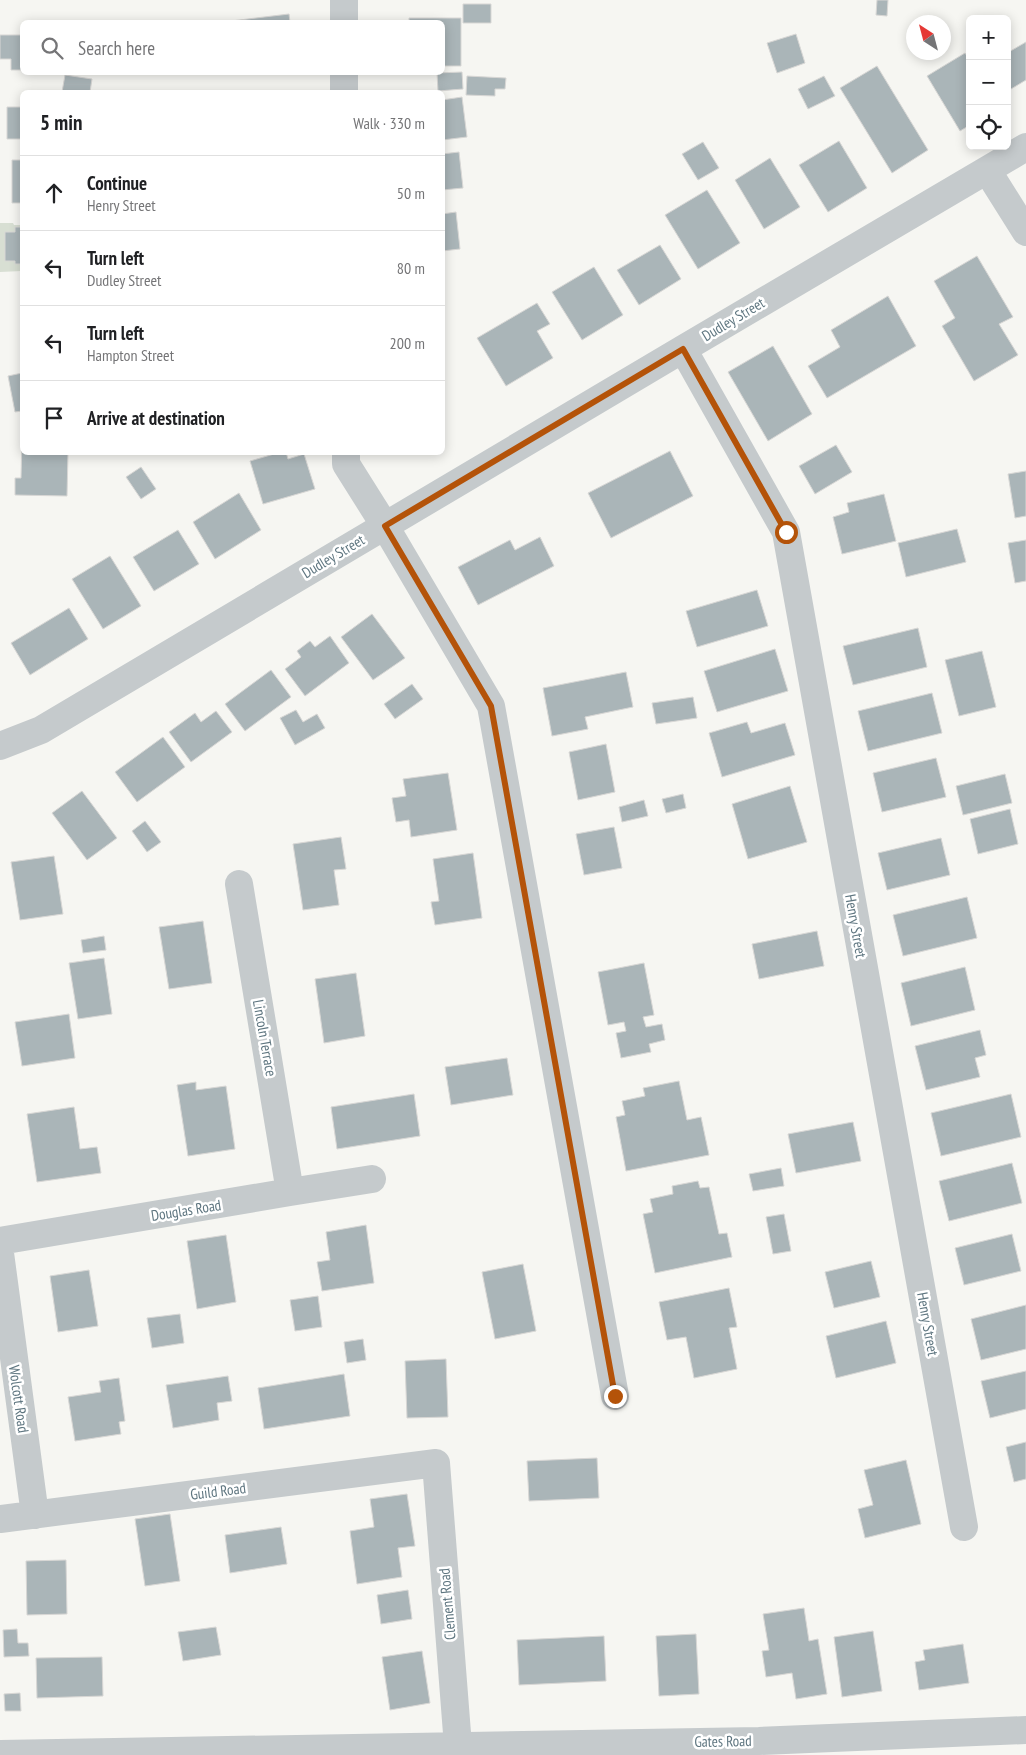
<!DOCTYPE html>
<meta charset="utf-8">
<style>
:root{--surface:#fff;--page:#f2f2f2;--text:#202124;--muted:#757577;--line:#e0e0e0}
body{margin:0;font-family:"PT Sans Narrow",sans-serif;background:var(--page);color:var(--text)}
.controls{position:absolute;right:15px;top:15px;display:grid;overflow:hidden;border-radius:8px;box-shadow:0 2px 12px #0003}
.controls button{width:45px;height:45px;display:grid;place-items:center;padding:0;border:0;border-bottom:1px solid var(--line);background:var(--surface);color:var(--text);font:25px sans-serif}
.compass{position:absolute;left:906px;top:15px;width:45px;height:45px;border-radius:50%;background:var(--surface);box-shadow:0 2px 12px #0003;rotate:324deg}
.stop{position:absolute;width:15px;height:15px;margin:-11px;border:4px solid #b45309;border-radius:50%;background:#fff}
.stop.end{background:#b45309;border-color:#fff;box-shadow:0 1px 5px #0008}
.list{margin:0;padding:0;list-style:none}
h2{display:flex;justify-content:space-between;align-items:center;height:65px;margin:0;padding:0 20px;font-size:21px}
h2 small{font-size:16px;font-weight:400;color:var(--muted)}
.list li{display:grid;grid-template-columns:32px 1fr auto;gap:15px;align-items:center;box-sizing:border-box;height:75px;padding:0 20px;border-top:1px solid var(--line)}
.list b{display:block;font-size:19px;white-space:nowrap}
.list p{margin:0;font-size:16px;white-space:nowrap;color:var(--muted)}
.list em{font-size:16px;font-style:normal;color:var(--muted)}
.icon{flex:none;width:28px;height:28px;fill:none;stroke:currentColor;stroke-width:2;stroke-linecap:round;stroke-linejoin:round}
.map{position:relative;flex:none;width:1026px;height:1755px;overflow:hidden}
.search{position:absolute;background:var(--surface);box-shadow:0 2px 12px #0003;left:20px;top:20px;width:425px;height:55px;display:flex;align-items:center;gap:12px;box-sizing:border-box;padding:0 18px;border-radius:8px;color:var(--muted);font-size:19px}
.panel{position:absolute;background:var(--surface);box-shadow:0 2px 12px #0003;left:20px;top:90px;width:425px;height:365px;border-radius:8px}
.map>svg:first-child{display:block}
</style>
<div class="map">
<svg width="1026" height="1755" viewBox="0 0 1026 1755">
<rect width="100%" height="100%" fill="#f6f6f2"/>
<!-- green -->
<path fill="#d8dfd3" d="M0,223H13L14,225H22V227L15,228V232H5V261H15V264H22V271L0,272Z"/>
<!-- building -->
<path fill="#aab5b8" stroke="#d8d7d5" d="M877,0H888L887,16L876,15Z
M463,4H491V23H463Z
M289,14L290,22H232L231,21Z
M409,18H461V66H442V22H409Z
M796,34L805,63L777,73L767,43Z
M0,35H22V70H11V59H0Z
M1026,42V80L1011,89L1007,82V53Z
M965,53L970,60V125L960,131L927,76Z
M877,66L928,150L892,173L840,88Z
M462,72L463,89L438,91L437,73Z
M65,75L92,79L90,92H62Z
M467,76L506,78L505,89H495V96L466,95Z
M824,76L835,96L808,109L798,89Z
M462,97L467,137L442,140V100Z
M7,107H22V139H7Z
M839,141L867,188L828,212L799,165Z
M703,142L719,168L698,180L682,154Z
M459,152L463,188L442,190V154Z
M770,158L800,207L764,229L735,180Z
M12,160H22V203H12Z
M707,190L740,243L698,269L665,215Z
M456,212L460,249L442,251V214Z
M15,227H22V264H15V261H5V232H15Z
M660,245L681,279L639,305L617,270Z
M977,256L1013,317L999,324L1018,355L974,381L942,326L955,318L934,281Z
M594,267L623,315L582,340L552,292Z
M21,296H22V350H21Z
M888,296L916,346L827,398L808,366L840,347L831,330Z
M537,303L550,324L537,331L553,358L506,386L477,338Z
M773,346L812,414L768,441L728,372Z
M22,373V411L15,412L8,376Z
M22,435V452H68L67,496L15,495V478H21Z
M836,445L852,472L815,494L799,466Z
M670,451L693,496L611,538L588,493Z
M281,452H286L288,459L304,454L315,489L263,504L250,461Z
M141,467L156,489L141,499L126,477Z
M1026,471V516L1015,518L1008,474Z
M239,493L261,530L215,559L193,522Z
M884,494L896,541L842,554L833,517L849,512L847,503Z
M957,529L966,562L906,577L898,543Z
M178,530L199,564L154,591L133,557Z
M540,537L554,566L478,605L458,567L510,540L515,550Z
M1026,540V581L1015,583L1008,543Z
M110,556L141,606L103,629L72,579Z
M757,590L768,626L697,647L686,611Z
M69,608L88,639L30,675L11,643Z
M372,614L405,658L373,680L341,637Z
M918,628L927,667L853,685L843,646Z
M330,636L349,663L305,696L285,669L301,657L297,651L310,641L315,647Z
M775,649L788,691L717,712L704,671Z
M982,651L996,707L959,716L945,660Z
M271,670L291,697L245,731L225,704Z
M626,672L633,707L585,717L588,729L552,736L543,688Z
M412,684L423,699L395,719L384,704Z
M932,693L942,733L868,751L858,711Z
M693,697L697,718L656,724L652,703Z
M296,710L303,722L317,714L325,728L295,745L280,718Z
M216,711L232,732L191,762L169,732L195,713L201,722Z
M747,722L751,733L785,723L795,755L722,777L709,733Z
M163,737L185,767L137,802L115,772Z
M606,744L615,792L578,800L569,752Z
M936,758L946,797L882,812L873,773Z
M448,773L457,830L411,837L409,820L396,822L392,798L406,796L403,779Z
M1005,774L1012,803L963,815L956,786Z
M790,786L807,842L748,859L732,804Z
M82,791L117,838L87,860L52,813Z
M683,794L686,808L666,813L662,799Z
M644,800L648,816L622,822L619,807Z
M1010,809L1018,844L978,854L970,819Z
M145,821L161,842L147,852L132,831Z
M614,827L622,868L584,875L576,834Z
M341,837L346,869L334,870L339,905L303,910L293,844Z
M941,838L950,875L887,890L878,853Z
M473,853L482,918L435,925L431,902L439,901L433,859Z
M54,856L63,914L20,920L11,862Z
M967,897L977,938L903,956L893,915Z
M203,921L212,983L169,989L159,927Z
M817,931L824,966L759,979L752,944Z
M104,936L106,950L83,953L81,940Z
M104,958L112,1014L78,1019L69,963Z
M644,963L654,1015L643,1017L646,1027L662,1024L665,1040L649,1044L651,1052L621,1058L616,1033L626,1031L624,1022L608,1025L598,972Z
M965,967L975,1010L911,1026L901,983Z
M356,973L365,1036L324,1043L315,979Z
M69,1014L75,1058L22,1066L15,1022Z
M980,1030L986,1055L975,1058L980,1077L926,1090L915,1046Z
M507,1058L513,1095L451,1105L445,1067Z
M679,1081L687,1120L701,1117L709,1155L626,1171L616,1117L625,1115L622,1101L645,1096L643,1088Z
M196,1082V1090L226,1086L235,1149L188,1156L177,1085Z
M414,1094L420,1136L337,1149L331,1107Z
M1011,1094L1021,1137L941,1156L931,1113Z
M74,1107L80,1149L97,1147L101,1173L37,1182L27,1114Z
M853,1122L861,1161L796,1173L788,1134Z
M1012,1163L1022,1203L949,1221L939,1181Z
M781,1168L784,1186L753,1191L749,1174Z
M698,1181L700,1188L709,1187L719,1234L727,1233L732,1257L655,1273L643,1214L653,1212L650,1199L673,1194L672,1186Z
M784,1214L791,1251L773,1254L766,1217Z
M366,1225L374,1283L322,1291L317,1262L330,1260L326,1232Z
M1012,1234L1021,1271L964,1285L955,1248Z
M226,1235L236,1302L197,1309L187,1241Z
M871,1261L880,1297L834,1308L825,1272Z
M523,1264L536,1331L495,1339L482,1272Z
M89,1270L98,1326L58,1332L50,1276Z
M729,1288L737,1327L729,1328L737,1369L694,1378L686,1337L667,1340L659,1302Z
M318,1296L322,1327L295,1331L290,1300Z
M1026,1305V1349L981,1360L971,1319Z
M180,1314L184,1343L152,1348L147,1318Z
M886,1321L896,1363L836,1378L826,1336Z
M363,1339L366,1360L347,1363L344,1342Z
M446,1359L448,1417L407,1418L405,1361Z
M1026,1371V1409L990,1418L981,1381Z
M344,1374L350,1416L264,1429L258,1388Z
M228,1376L232,1401L217,1403L219,1420L173,1428L166,1385Z
M119,1378L125,1421L119,1422L121,1434L75,1441L68,1397L101,1392L99,1381Z
M1026,1442V1479L1014,1482L1006,1447Z
M597,1458L599,1498L529,1501L527,1461Z
M906,1460L921,1524L865,1538L858,1509L873,1505L864,1470Z
M407,1494L415,1546L398,1548L402,1577L357,1584L350,1531L374,1527L370,1499Z
M170,1514L180,1581L145,1586L135,1519Z
M281,1527L287,1564L230,1573L225,1535Z
M66,1560L67,1614L27,1615L26,1561Z
M408,1590L412,1619L381,1624L377,1595Z
M804,1608L809,1641L818,1639L827,1694L796,1699L792,1673L766,1677L762,1651L769,1650L763,1614Z
M216,1627L221,1655L183,1661L178,1632Z
M17,1629L18,1643H28L29,1656L4,1657L3,1630Z
M873,1631L882,1691L842,1697L834,1637Z
M696,1634L699,1694L659,1696L656,1636Z
M604,1636L606,1681L519,1685L517,1640Z
M963,1644L969,1683L919,1690L915,1662L925,1660L923,1650Z
M422,1651L430,1703L390,1710L382,1657Z
M102,1657L103,1696L37,1698L36,1658Z
M20,1693L21,1711H5L4,1694Z"/>
<g fill="none" stroke-linecap="round" stroke-linejoin="round">
<!-- street -->
<path stroke="#c5cacc" stroke-width="28" d="M344,0V22
M344,72V92
M987,170L1026,232
M683,349L786,532L964,1527
M346,452V464L385,526L491,706L615,1396
M0,746L41,730L683,349L1026,147
M239,884L290,1192
M0,1241L290,1192L372,1179
M0,1253L35,1515
M0,1519L436,1463L458,1746
M0,1754L759,1741L1026,1730"/>
</g>
<g fill="none" stroke-linecap="round" stroke-linejoin="round">
<!-- route -->
<path stroke="#b45309" stroke-width="6" d="M615,1396L491,706L385,526L683,349L786,532"/>
</g>
<g text-anchor="middle" dominant-baseline="central" stroke-width="5" stroke-linejoin="round" paint-order="stroke">
<!-- street labels -->
<g font-size="15" fill="#5f7680" stroke="#fff">
<text transform="translate(733 319) rotate(-31)">Dudley Street</text>
<text transform="translate(333 556) rotate(-31)">Dudley Street</text>
<text transform="translate(856 926) rotate(80)">Henry Street</text>
<text transform="translate(265 1038) rotate(80)">Lincoln Terrace</text>
<text transform="translate(186 1210) rotate(-9)">Douglas Road</text>
<text transform="translate(928 1324) rotate(80)">Henry Street</text>
<text transform="translate(19 1399) rotate(82)">Wolcott Road</text>
<text transform="translate(218 1491) rotate(-7)">Guild Road</text>
<text transform="translate(447 1604) rotate(-95)">Clement Road</text>
<text transform="translate(723 1741) rotate(-1)">Gates Road</text>
</g>
</g>
</svg>
<div class="controls">
<button>+</button>
<button>−</button>
<button><svg class="icon" aria-label="locate" viewBox="0 0 24 24"><circle cx="12" cy="12" r="6"/><path d="M12 2v4M12 18v4M2 12h4M18 12h4"/></svg></button>
</div>
<svg class="compass" viewBox="-18 -18 36 36"><path d="M0-13l5 13h-10z" fill="#e53935"/><path d="M0 13l5-13h-10z" fill="#757577"/></svg>
<div class="stop" style="left:786px;top:532px"></div>
<div class="stop end" style="left:615px;top:1396px"></div>
<div class="search"><svg class="icon" aria-label="search" viewBox="0 0 24 24"><circle cx="10" cy="10" r="6"/><path d="M15 15l6 6"/></svg>Search here</div>
<section class="panel">
<h2>5 min<small>Walk · 330 m</small></h2>
<ul class="list">
<li><svg class="icon" aria-label="ahead" viewBox="0 0 24 24"><path d="M12 20V5M6 11l6-6 6 6"/></svg><div><b>Continue</b><p>Henry Street</p></div><em>50 m</em></li>
<li><svg class="icon" aria-label="left" viewBox="0 0 24 24"><path d="M17 20v-9H6M10 6l-5 5 5 5"/></svg><div><b>Turn left</b><p>Dudley Street</p></div><em>80 m</em></li>
<li><svg class="icon" aria-label="left" viewBox="0 0 24 24"><path d="M17 20v-9H6M10 6l-5 5 5 5"/></svg><div><b>Turn left</b><p>Hampton Street</p></div><em>200 m</em></li>
<li><svg class="icon" aria-label="arrive" viewBox="0 0 24 24"><path d="M6 21V4h12l-3 4 3 4H6"/></svg><div><b>Arrive at destination</b></div></li>
</ul>
</section>
</div>
